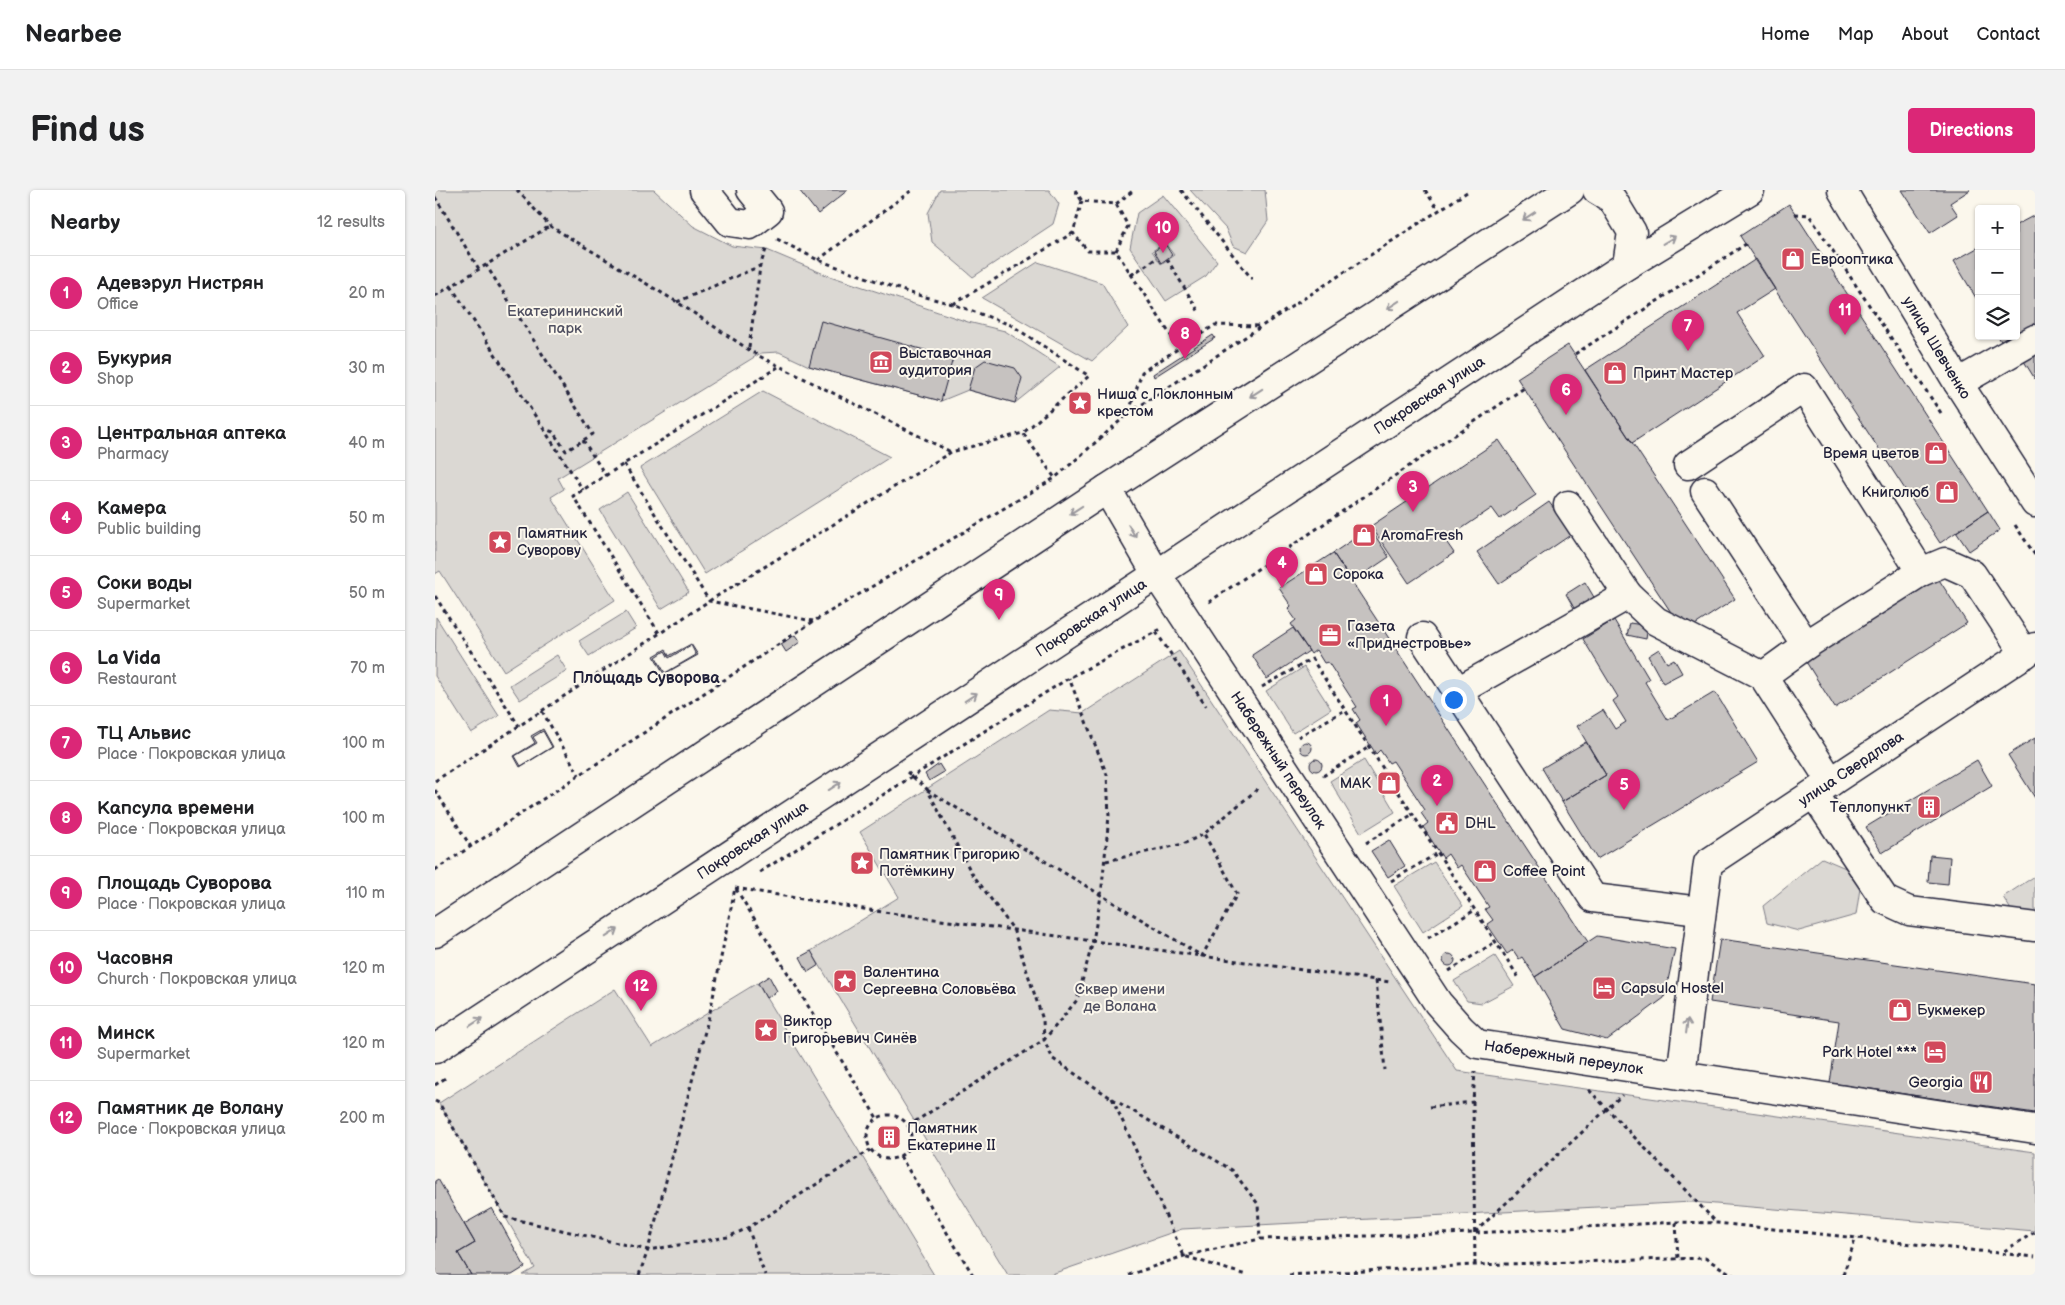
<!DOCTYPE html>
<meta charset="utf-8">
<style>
:root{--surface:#fff;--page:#f2f2f2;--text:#202124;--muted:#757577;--line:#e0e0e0;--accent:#db2777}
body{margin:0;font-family:"Balsamiq Sans",sans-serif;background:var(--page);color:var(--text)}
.controls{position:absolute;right:15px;top:15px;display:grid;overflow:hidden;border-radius:5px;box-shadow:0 1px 4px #0004}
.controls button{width:45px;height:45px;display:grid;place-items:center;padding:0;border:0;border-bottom:1px solid var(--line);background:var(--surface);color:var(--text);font:25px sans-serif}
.you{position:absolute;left:1018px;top:509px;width:18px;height:18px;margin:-12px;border:4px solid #fff;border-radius:50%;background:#1a73e8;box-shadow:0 0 0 8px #1a73e833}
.badge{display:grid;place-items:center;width:32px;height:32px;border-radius:50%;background:var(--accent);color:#fff;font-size:16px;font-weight:700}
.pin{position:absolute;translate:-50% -41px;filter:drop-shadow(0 1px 2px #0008)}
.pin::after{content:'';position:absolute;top:26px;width:18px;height:15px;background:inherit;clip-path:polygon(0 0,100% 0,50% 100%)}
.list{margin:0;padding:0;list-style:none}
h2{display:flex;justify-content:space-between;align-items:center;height:65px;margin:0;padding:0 20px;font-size:21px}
h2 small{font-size:16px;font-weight:400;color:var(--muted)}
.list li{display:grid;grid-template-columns:32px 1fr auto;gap:15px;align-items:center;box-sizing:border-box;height:75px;padding:0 20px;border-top:1px solid var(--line)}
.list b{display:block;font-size:19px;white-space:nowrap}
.list p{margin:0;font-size:16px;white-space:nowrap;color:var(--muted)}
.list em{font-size:16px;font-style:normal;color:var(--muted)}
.icon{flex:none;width:28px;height:28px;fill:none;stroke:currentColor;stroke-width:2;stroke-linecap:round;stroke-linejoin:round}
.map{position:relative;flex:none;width:1600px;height:1085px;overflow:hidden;border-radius:5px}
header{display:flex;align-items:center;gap:30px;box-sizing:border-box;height:70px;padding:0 25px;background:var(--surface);border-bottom:1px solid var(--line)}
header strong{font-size:24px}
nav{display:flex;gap:28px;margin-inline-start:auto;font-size:18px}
.intro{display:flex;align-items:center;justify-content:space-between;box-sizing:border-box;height:120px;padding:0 30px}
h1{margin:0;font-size:35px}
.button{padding:12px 22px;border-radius:5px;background:var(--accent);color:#fff;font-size:18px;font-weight:700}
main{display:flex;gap:30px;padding:0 30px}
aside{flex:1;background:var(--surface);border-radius:5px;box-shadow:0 1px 4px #0004}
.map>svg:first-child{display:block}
</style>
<header>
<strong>Nearbee</strong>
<nav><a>Home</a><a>Map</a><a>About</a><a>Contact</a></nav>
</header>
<div class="intro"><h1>Find us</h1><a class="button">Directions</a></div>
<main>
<aside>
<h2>Nearby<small>12 results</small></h2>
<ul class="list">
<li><span class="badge">1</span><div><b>Адевэрул Нистрян</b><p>Office</p></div><em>20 m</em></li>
<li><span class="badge">2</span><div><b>Букурия</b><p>Shop</p></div><em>30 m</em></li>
<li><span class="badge">3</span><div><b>Центральная аптека</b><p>Pharmacy</p></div><em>40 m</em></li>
<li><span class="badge">4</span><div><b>Камера</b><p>Public building</p></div><em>50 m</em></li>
<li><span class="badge">5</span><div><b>Соки воды</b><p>Supermarket</p></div><em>50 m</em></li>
<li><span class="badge">6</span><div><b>La Vida</b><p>Restaurant</p></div><em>70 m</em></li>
<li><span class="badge">7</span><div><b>ТЦ Альвис</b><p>Place · Покровская улица</p></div><em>100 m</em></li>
<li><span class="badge">8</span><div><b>Капсула времени</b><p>Place · Покровская улица</p></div><em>100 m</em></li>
<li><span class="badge">9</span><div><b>Площадь Суворова</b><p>Place · Покровская улица</p></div><em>110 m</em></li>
<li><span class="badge">10</span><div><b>Часовня</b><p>Church · Покровская улица</p></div><em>120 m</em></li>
<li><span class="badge">11</span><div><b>Минск</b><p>Supermarket</p></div><em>120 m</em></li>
<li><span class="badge">12</span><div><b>Памятник де Волану</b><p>Place · Покровская улица</p></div><em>200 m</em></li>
</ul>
</aside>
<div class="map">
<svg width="1600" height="1085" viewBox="0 0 1600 1085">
<rect width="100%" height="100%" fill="#fbf7ec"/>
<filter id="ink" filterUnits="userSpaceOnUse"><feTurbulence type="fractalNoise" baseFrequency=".02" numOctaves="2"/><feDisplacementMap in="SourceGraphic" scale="10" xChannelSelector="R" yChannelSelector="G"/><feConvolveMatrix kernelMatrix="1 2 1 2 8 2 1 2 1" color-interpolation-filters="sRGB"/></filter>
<g filter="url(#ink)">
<!-- green -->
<path fill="#dbd8d3" stroke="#7e7d87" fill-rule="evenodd" d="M0,0H219L258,36L297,56L332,60L389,84L533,132L570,141L625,177L580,213L533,200L506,211L374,176L344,162L326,163L123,288L129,299L116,307L180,410L69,481L5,381L0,384Z
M505,0H614L624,14L618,34L538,87L497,52L493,23Z
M755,0H830L833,31L812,62L798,56L791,39Z
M728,5L782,71L771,86L731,111L695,58L702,23ZM730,53L739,65L726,74L717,61Z
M603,72L667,93L693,137L657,171L547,108Z
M328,201L455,267L270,384L205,278Z
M192,302L254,402L226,419L165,320Z
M191,422L201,438L154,466L144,451Z
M1,427L64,526L36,543L0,486Z
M744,461L1022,881L1600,962V1041L1257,1012L747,1039L614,1085H573L376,761L464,707L425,642L614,520L648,523Z
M122,465L132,481L85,510L75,495Z
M869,477L896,519L858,543L831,501Z
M929,570L960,622L926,643L895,591Z
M1387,668L1427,685L1421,725L1364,741L1332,733L1328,716Z
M999,672L1028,716L988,742L959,696Z
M1600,686V732L1583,731L1568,707Z
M1060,766L1079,796L1047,813L1032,811L1019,791Z
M322,793L499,1085H88L100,1078L4,913L180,799L217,857Z"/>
<!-- building -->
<path fill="#c6c2c0" stroke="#22223b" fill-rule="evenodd" d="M364,0H413L383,24Z
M1467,0H1535L1515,13L1523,25L1495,43Z
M1354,14L1553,321L1505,353L1305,46Z
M1600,25V143L1571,160L1563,146H1581V35Z
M730,54L737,65L726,73L719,61Z
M1544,57V113L1519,71Z
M1321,69L1340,99L1302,123L1330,166L1197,253L1150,180Z
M386,131L518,168L506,211L374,176Z
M778,145L780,148L719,187L718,184Z
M1133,155L1300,409L1249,442L1082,188Z
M1600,160V189L1587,168Z
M550,170L580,178L587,188L580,213L533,200L540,177Z
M1064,250L1101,305L1065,329L1057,318L1010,350L1019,363L974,393L936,336Z
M1114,312L1137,344L1064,394L1042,362Z
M1553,321L1565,340L1534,361L1521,342Z
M935,338L954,367L917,392L898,363Z
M898,363L1153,752L1100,787L1087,767L1084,769L1078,760L1072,764L1052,734L1058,730L1050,719L1054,717L1026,675L1022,678L1013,664L1008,668L988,637L993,633L986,623L990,620L958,571L954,573L945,560L941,564L921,533L925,530L918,519L922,517L893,472L889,473L881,460L876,464L856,434L861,430L853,419L856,416L844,398Z
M1499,382L1532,433L1400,518L1368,467Z
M1150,392L1163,414L1143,425L1131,404Z
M1179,430L1214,489L1210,492L1233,530L1280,502L1323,572L1162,669L1127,612L1171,585L1142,536L1168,520L1180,539L1191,532L1178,511L1183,507L1148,449Z
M1195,433L1213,436L1211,449L1192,445Z
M858,438L874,461L832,489L817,465Z
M360,445L365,452L351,462L346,454Z
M256,454L263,465L229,484L219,466L231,459L234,466ZM256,455L261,465L230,483L221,467L230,461L234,468Z
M1224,459L1232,473L1239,469L1247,483L1228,493L1213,466Z
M108,539L118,557L85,577L79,566L100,553L96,546ZM108,541L117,557L86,576L80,566L102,553L98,547Z
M1600,548V608L1573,565Z
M865 558a6 6 0 1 1 12 0a6 6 0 1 1-12 0Z
M1151,552L1171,585L1127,612L1107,578Z
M875 575a6 6 0 1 1 12 0a6 6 0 1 1-12 0Z
M1542,570L1557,596L1447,663L1431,637Z
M504,574L509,582L494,591L490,584Z
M954,650L970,676L953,687L936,661Z
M1495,665L1515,667L1513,694L1493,692Z
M1162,746L1240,759L1229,808L1172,850L1130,839L1100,787Z
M1285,749L1600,794V923L1395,893L1404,831L1275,812Z
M376,761L384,775L373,782L365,767Z
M1008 770a6 6 0 1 1 12 0a6 6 0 1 1-12 0Z
M334,786L342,801L331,808L323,793Z
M456,938L463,949L452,955L445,944Z
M3,989L40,1053L23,1063L36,1085H0V991Z
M57,1018L90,1077L77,1085H36L23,1063L40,1053L29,1034Z"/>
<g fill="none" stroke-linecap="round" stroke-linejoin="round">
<!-- minor casing -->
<g stroke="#22223b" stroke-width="31">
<g id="minor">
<path d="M269,0L295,32L315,35L333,21L316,0"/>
<path id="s1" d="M1407,0L1523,193L1600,313"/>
<path d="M1523,193L1600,149"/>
<path d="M1253,275L1369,198L1486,382"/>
<path id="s2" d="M672,299L722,385L1003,813L1026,839L1042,854L1600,939"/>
<path d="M1270,301L1371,455"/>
<path d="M1133,315L1193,405L1221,431L1328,486"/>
<path d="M987,447L1158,708L1265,721"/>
<path d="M1023,501L1193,405"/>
<path d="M1396,592L1328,486L1371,455L1486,382L1510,372L1537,384L1590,464"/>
<path d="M1379,604L1450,710L1474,721L1600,737"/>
<path id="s3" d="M1246,885L1273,673L1600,457"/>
</g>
</g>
<!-- major casing -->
<g stroke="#22223b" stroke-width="31">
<g id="major">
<path d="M1162,0L1177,9L1197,42L1192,75"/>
<path d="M0,743L672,299L1135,0"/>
<path id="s4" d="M0,859L1192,75L1315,0"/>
</g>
</g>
<!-- path -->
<path stroke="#22223b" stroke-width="3" stroke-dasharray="4 4" stroke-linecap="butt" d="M82,0L115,36L242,112L322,165L516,262
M640,0L647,11L681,14L693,36L681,61
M746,0L817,89
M990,0L1004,21
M0,7L44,79
M647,11L638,43L653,61H681L744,158
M681,14L699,0
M1360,24L1374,25L1506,223
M342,49L383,70L475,103L518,114L576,135L654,186L588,243
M732,69L764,122
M383,70L477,0
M696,85L722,68
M16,96L108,238L118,242L131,261L158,244L51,75
M0,106L115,36
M242,112L325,76L332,57
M518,114L638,43
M314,157L325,77
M1140,164L1311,54
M694,222L707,182L780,135L827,136
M108,238L148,300
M148,250L171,286
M189,274L274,411L378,431
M1580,335L1600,365
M0,406L84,536
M774,412L1089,198
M721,442L771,516
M224,443L138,306L343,177
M827,497L877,469L1084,788
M107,521L144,585
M863,547L910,520
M472,582L492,599L536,682L578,739L608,830L609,850L618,869L676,908L797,980L823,1014L825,1049
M888,586L934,557
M0,591L274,411L516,262L588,243L620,288
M0,600L36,657
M492,600L767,766L802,704L769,644
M931,653L978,624
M671,671L748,654L769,644L825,597
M0,680L379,431L620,288L694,223L1035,0
M325,682L634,488L726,439
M956,691L1003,663
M300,698L441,721L955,792
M301,699L442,928
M993,748L1040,720
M1014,781L1060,752
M941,790L950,880
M0,895L12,887
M1154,900L1282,1033
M677,908L749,1066L811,1085
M0,911L4,913L70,1027L213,1060L293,1047L313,1038L435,960
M995,917L1038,912
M432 947a22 22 0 1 1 44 0a22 22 0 1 1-44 0Z
M473,936L609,850L642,810L658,751L666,706L674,626L672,585L634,488
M465,966L538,1085
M1241,1032L1243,1069
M313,1038L330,1085
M1040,1042L1187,905
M1569,1061L1600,1042
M1040,1075L1038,912L1040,881
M204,1085L213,1060L275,822L300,698
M694,1085L749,1066L825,1049L1040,1043L1241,1032L1282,1033L1600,1067
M854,1085L1040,1075L1270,1068L1298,1085
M1408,1085L1421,1047"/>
<!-- minor -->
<use href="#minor" stroke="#fbf7ec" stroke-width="28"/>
<!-- major -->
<use href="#major" stroke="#fbf7ec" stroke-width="28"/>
</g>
<!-- one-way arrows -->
<defs><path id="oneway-shaft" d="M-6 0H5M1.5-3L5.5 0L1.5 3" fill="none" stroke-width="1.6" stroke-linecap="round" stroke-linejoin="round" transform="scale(1.25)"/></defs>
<g stroke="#99979c">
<use href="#oneway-shaft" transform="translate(1094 26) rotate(147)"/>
<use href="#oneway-shaft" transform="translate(1234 50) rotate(-31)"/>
<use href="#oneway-shaft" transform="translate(958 115) rotate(147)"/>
<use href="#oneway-shaft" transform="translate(821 203) rotate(147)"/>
<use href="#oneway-shaft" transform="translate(641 320) rotate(147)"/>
<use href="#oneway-shaft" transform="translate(697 341) rotate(60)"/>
<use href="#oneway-shaft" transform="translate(536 507) rotate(-33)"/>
<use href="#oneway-shaft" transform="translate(400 596) rotate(-33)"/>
<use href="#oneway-shaft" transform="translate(177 743) rotate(-33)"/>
<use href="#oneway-shaft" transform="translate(41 832) rotate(-33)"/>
<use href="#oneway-shaft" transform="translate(1252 836) rotate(-83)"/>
</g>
</g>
<!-- icons -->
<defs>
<g id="shop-square" transform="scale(1.25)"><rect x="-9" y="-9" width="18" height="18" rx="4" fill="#d1495b" stroke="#fbf7ec"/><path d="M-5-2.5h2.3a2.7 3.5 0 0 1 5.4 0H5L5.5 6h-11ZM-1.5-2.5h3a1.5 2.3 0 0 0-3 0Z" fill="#fff"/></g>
<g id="museum-square" transform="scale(1.25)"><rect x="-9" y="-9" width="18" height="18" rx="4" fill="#d1495b" stroke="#fbf7ec"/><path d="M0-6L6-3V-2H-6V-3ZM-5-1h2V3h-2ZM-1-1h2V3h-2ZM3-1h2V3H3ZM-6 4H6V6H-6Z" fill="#fff"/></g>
<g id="sight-square" transform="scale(1.25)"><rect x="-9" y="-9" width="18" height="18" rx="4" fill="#d1495b" stroke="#fbf7ec"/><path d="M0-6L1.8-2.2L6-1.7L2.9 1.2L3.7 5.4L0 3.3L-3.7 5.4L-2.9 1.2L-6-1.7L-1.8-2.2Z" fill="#fff"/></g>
<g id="office-square" transform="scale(1.25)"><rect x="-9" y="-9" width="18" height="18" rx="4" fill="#d1495b" stroke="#fbf7ec"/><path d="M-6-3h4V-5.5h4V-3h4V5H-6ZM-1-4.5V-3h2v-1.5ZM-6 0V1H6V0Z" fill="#fff"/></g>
<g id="building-square" transform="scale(1.25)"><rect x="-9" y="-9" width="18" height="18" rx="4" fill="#d1495b" stroke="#fbf7ec"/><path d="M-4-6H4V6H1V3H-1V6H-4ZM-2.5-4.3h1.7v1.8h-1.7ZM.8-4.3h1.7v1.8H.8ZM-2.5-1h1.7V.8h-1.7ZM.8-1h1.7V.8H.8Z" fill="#fff"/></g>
<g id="civic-square" transform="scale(1.25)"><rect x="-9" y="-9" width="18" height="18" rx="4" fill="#d1495b" stroke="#fbf7ec"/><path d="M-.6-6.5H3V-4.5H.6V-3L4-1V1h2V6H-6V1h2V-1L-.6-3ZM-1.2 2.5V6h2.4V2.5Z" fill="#fff"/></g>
<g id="hotel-square" transform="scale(1.25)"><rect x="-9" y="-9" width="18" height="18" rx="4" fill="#d1495b" stroke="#fbf7ec"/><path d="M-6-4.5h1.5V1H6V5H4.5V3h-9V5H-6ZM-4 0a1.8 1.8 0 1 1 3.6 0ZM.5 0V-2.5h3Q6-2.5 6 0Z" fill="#fff"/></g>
<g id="restaurant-square" transform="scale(1.25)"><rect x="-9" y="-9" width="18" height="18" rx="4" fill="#d1495b" stroke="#fbf7ec"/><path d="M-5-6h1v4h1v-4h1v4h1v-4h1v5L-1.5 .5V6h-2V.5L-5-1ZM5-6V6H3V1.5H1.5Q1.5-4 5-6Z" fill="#fff"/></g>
</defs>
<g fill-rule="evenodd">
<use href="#shop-square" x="1358" y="69"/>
<use href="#museum-square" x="446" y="172"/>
<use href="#shop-square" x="1180" y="183"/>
<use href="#sight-square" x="645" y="213"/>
<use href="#shop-square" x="1501" y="263"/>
<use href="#shop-square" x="1512" y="302"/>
<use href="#shop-square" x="929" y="345"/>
<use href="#sight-square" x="65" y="352"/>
<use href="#shop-square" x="881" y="384"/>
<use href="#office-square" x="895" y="445"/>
<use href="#shop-square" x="954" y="593"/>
<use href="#building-square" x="1494" y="617"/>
<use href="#civic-square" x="1012" y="633"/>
<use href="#sight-square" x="427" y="673"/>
<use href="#shop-square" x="1050" y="681"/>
<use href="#sight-square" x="410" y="791"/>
<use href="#hotel-square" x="1169" y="798"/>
<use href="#shop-square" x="1465" y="820"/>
<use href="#sight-square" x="331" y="840"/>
<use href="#hotel-square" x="1500" y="862"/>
<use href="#restaurant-square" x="1546" y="892"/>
<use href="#building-square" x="454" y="947"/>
</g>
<g text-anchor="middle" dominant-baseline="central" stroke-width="4" stroke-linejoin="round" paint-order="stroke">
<!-- poi labels -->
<g font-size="15" fill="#22223b" stroke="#fbf7ec" text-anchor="start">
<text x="1376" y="69">Еврооптика</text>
<text x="464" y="163">Выставочная<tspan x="464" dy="17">аудитория</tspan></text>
<text x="1198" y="183">Принт Мастер</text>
<text x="662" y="204">Ниша с Поклонным<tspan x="662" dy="17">крестом</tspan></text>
<text x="1484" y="263" text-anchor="end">Время цветов</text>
<text x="1494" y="302" text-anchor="end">Книголюб</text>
<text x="82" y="343">Памятник<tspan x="82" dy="17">Суворову</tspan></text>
<text x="946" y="345">AromaFresh</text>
<text x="898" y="384">Сорока</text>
<text x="912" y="436">Газета<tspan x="912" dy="17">«Приднестровье»</tspan></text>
<text x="936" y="593" text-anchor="end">МАК</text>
<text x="1476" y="617" text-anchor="end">Теплопункт</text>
<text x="1030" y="633">DHL</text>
<text x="444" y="664">Памятник Григорию<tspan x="444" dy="17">Потёмкину</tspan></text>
<text x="1068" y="681">Coffee Point</text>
<text x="428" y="782">Валентина<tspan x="428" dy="17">Сергеевна Соловьёва</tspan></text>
<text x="1186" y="798">Capsula Hostel</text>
<text x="1482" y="820">Букмекер</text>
<text x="348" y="831">Виктор<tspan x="348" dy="17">Григорьевич Синёв</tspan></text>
<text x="1482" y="862" text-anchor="end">Park Hotel ***</text>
<text x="1528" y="892" text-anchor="end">Georgia</text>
<text x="472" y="938">Памятник<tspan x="472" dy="17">Екатерине II</tspan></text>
</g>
<!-- park labels -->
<g font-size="15" fill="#505061" stroke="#fbf7ec">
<text x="130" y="121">Екатерининский<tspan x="130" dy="17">парк</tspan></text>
<text x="685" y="799">Сквер имени<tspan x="685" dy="17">де Волана</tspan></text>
</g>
<!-- street labels -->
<g font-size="15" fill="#22223b" stroke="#fbf7ec">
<text stroke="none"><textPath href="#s1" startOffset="184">улица Шевченко</textPath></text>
<text stroke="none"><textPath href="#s4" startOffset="1190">Покровская улица</textPath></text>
<text stroke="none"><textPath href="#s4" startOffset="785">Покровская улица</textPath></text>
<text stroke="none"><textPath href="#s2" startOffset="321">Набережный переулок</textPath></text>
<text stroke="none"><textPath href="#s3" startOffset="385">улица Свердлова</textPath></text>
<text stroke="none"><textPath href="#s4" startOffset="380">Покровская улица</textPath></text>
<text stroke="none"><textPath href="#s2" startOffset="756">Набережный переулок</textPath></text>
</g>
<!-- neighbourhood labels -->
<g font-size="16" font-weight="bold" fill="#22223b" stroke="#fbf7ec">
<text x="211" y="488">Площадь Суворова</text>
</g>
</g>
</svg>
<div class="controls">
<button>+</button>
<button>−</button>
<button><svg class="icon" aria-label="layers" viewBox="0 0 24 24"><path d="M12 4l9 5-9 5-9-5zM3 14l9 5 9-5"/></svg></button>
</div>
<div class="you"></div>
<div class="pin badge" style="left:951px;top:536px">1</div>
<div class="pin badge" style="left:1002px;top:616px">2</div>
<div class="pin badge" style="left:978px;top:322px">3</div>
<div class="pin badge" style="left:847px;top:398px">4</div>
<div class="pin badge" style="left:1189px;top:620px">5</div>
<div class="pin badge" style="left:1131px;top:225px">6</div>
<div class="pin badge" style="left:1253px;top:161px">7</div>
<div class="pin badge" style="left:750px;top:169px">8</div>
<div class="pin badge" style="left:564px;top:430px">9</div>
<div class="pin badge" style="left:728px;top:63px">10</div>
<div class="pin badge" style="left:1410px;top:145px">11</div>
<div class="pin badge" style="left:206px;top:821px">12</div>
</div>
</main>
